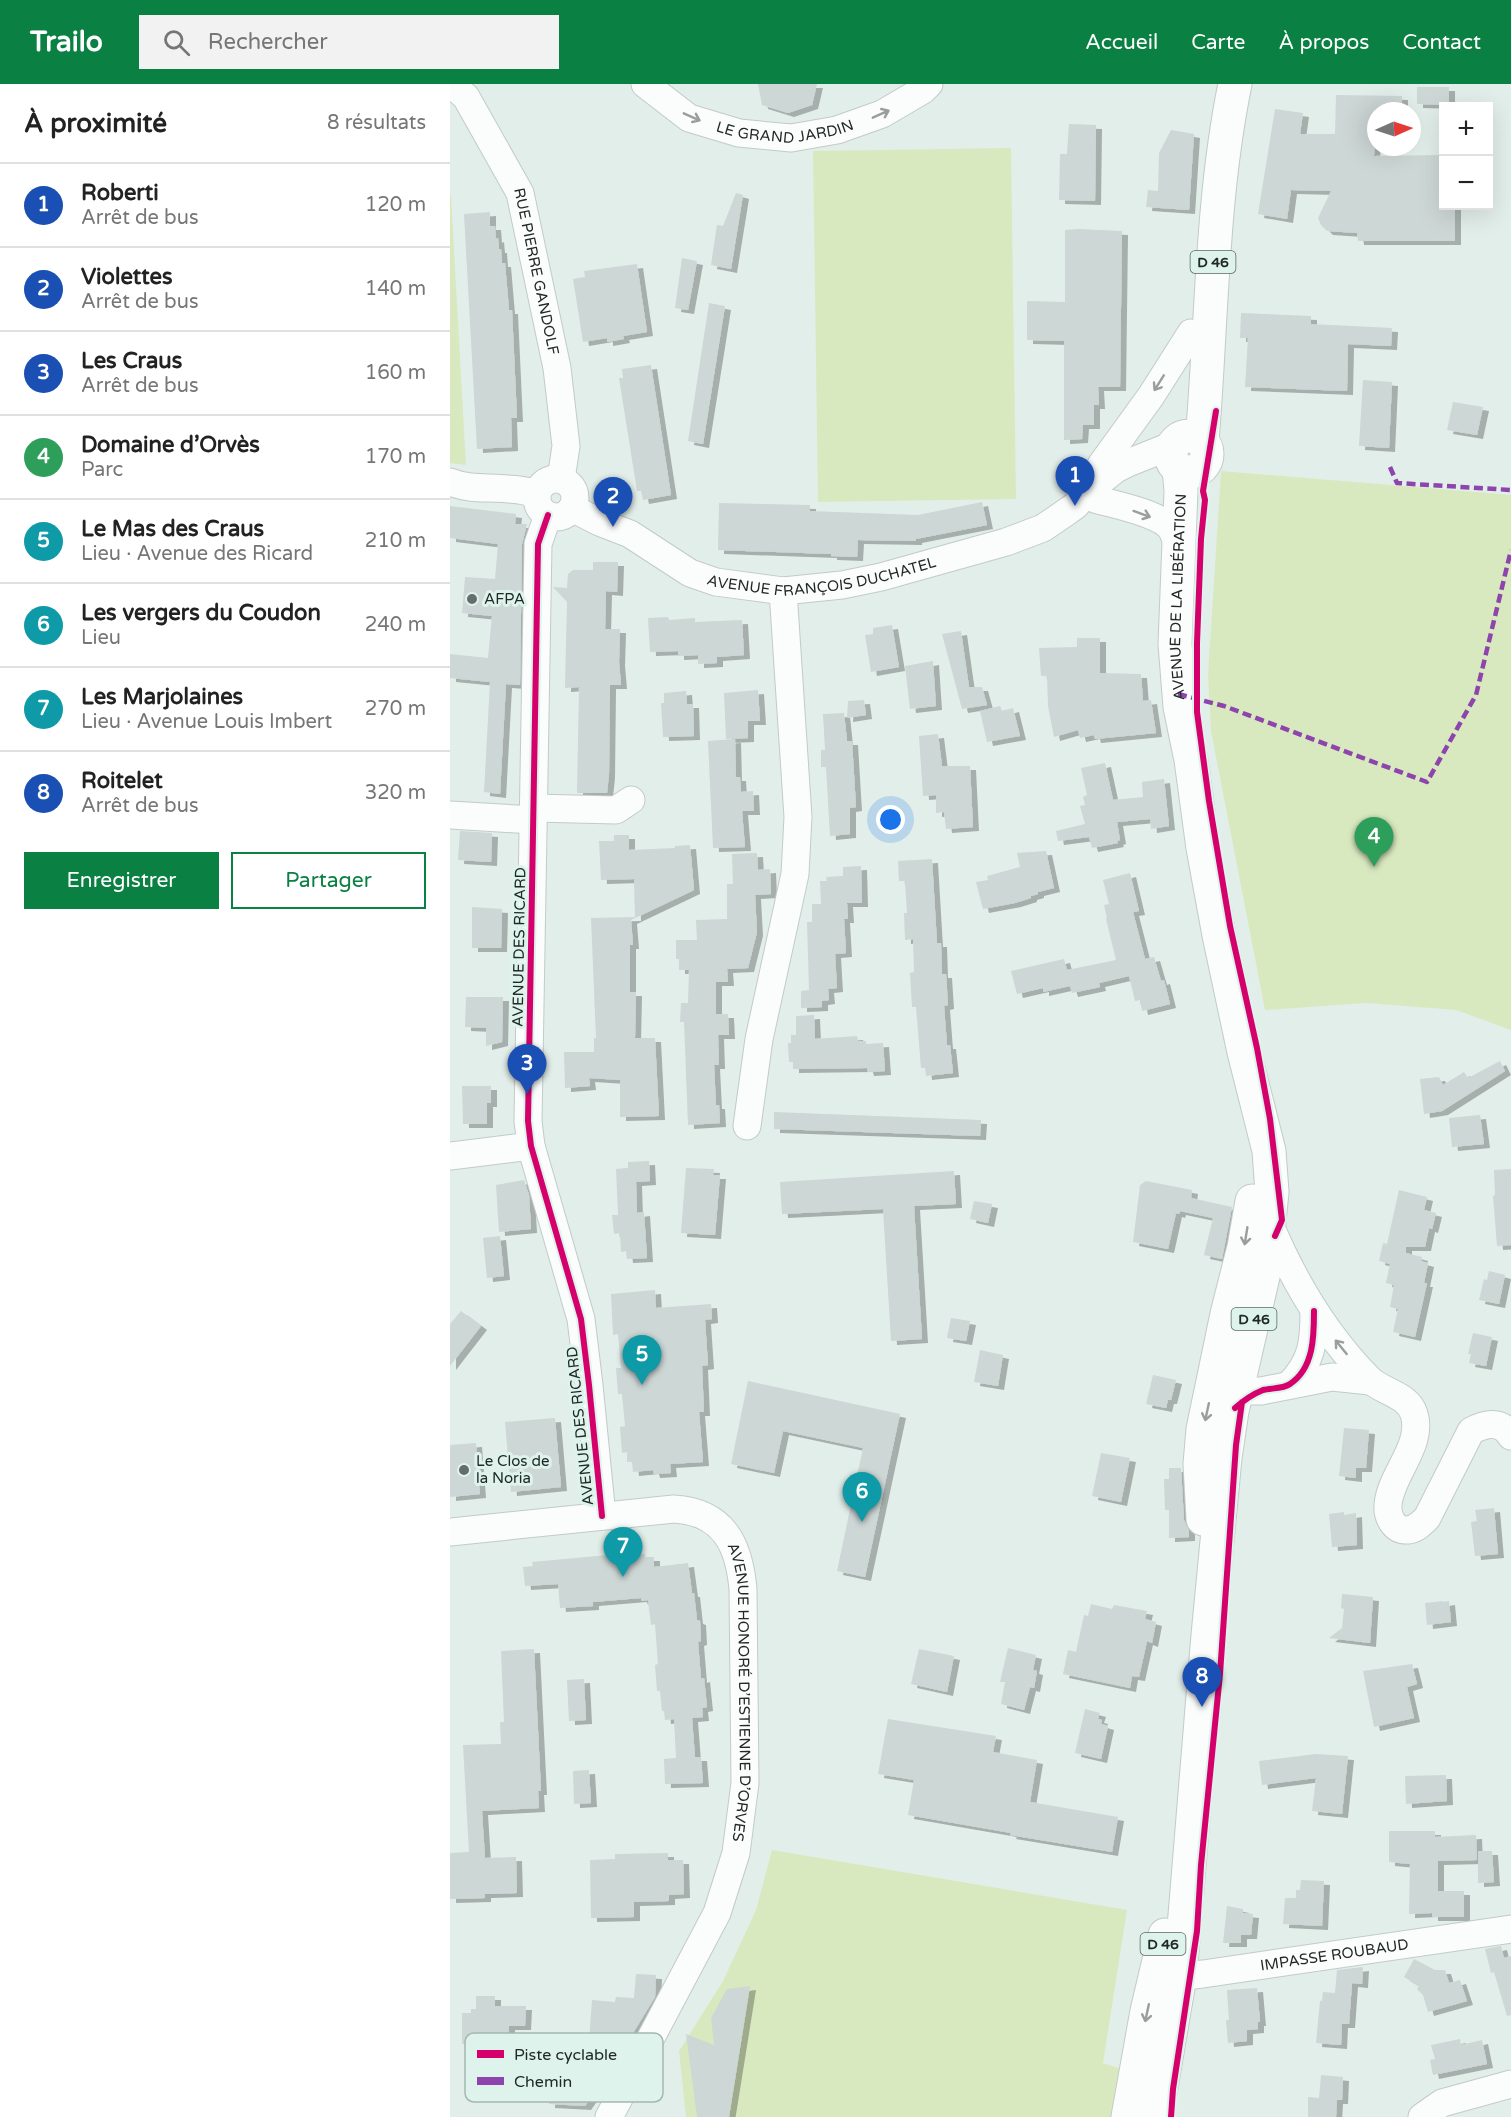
<!DOCTYPE html>
<html lang="fr">
<meta charset="utf-8">
<style>
:root{--surface:#fff;--page:#f2f2f2;--text:#222;--muted:#767676;--line:#e0e0e0;--accent:#0b8043}
body{margin:0;font-family:"Varela Round",sans-serif;background:var(--page);color:var(--text)}
.controls{position:absolute;right:18px;top:18px;display:grid;overflow:hidden;border-radius:0px;box-shadow:0 6px 24px #0002}
.controls button{width:54px;height:54px;display:grid;place-items:center;padding:0;border:0;border-bottom:2px solid var(--line);background:var(--surface);color:var(--text);font:30px sans-serif}
.compass{position:absolute;left:917px;top:18px;width:54px;height:54px;border-radius:50%;background:var(--surface);box-shadow:0 6px 24px #0002;rotate:87deg}
.you{position:absolute;left:441px;top:736px;width:21px;height:21px;margin:-15px;border:4px solid #fff;border-radius:50%;background:#1a73e8;box-shadow:0 0 0 9px #1a73e833}
.badge{display:grid;place-items:center;width:39px;height:39px;border-radius:50%;background:var(--accent);color:#fff;font-size:20px;font-weight:700}
.pin{position:absolute;translate:-50% -50px;filter:drop-shadow(0 2px 3px #0008)}
.pin::after{content:'';position:absolute;top:32px;width:21px;height:18px;background:inherit;clip-path:polygon(0 0,100% 0,50% 100%)}
.list{margin:0;padding:0;list-style:none}
h2{display:flex;justify-content:space-between;align-items:center;height:78px;margin:0;padding:0 24px;font-size:26px}
h2 small{font-size:20px;font-weight:400;color:var(--muted)}
.list li{display:grid;grid-template-columns:39px 1fr auto;gap:18px;align-items:center;box-sizing:border-box;height:84px;padding:0 24px;border-top:2px solid var(--line)}
.list b{display:block;font-size:22px;white-space:nowrap}
.list p{margin:0;font-size:20px;white-space:nowrap;color:var(--muted)}
.list em{font-size:20px;font-style:normal;color:var(--muted)}
.actions{display:flex;gap:12px;padding:18px 24px}
.actions a{flex:1;padding:14px 0;border:2px solid var(--accent);border-radius:0px;text-align:center;font-size:21px;color:var(--accent)}
.actions .main{background:var(--accent);color:#fff}
.icon{flex:none;width:33px;height:33px;fill:none;stroke:currentColor;stroke-width:2;stroke-linecap:round;stroke-linejoin:round}
.map{position:relative;flex:none;width:1061px;height:2033px;overflow:hidden}
header{display:flex;align-items:center;gap:36px;box-sizing:border-box;height:84px;padding:0 30px;background:var(--accent);color:#fff}
header strong{font-size:28px}
nav{display:flex;gap:33px;margin-inline-start:auto;font-size:21px}
.search{width:420px;height:54px;background:var(--page);display:flex;align-items:center;gap:15px;box-sizing:border-box;padding:0 21px;border-radius:0px;color:var(--muted);font-size:22px}
main{display:flex}
aside{flex:1;background:var(--surface)}
.map>svg:first-child{display:block}
</style>
<header>
<strong>Trailo</strong>
<div class="search"><svg class="icon" aria-label="search" viewBox="0 0 24 24"><circle cx="10" cy="10" r="6"/><path d="M15 15l6 6"/></svg>Rechercher</div>
<nav><a>Accueil</a><a>Carte</a><a>À propos</a><a>Contact</a></nav>
</header>
<main>
<aside>
<h2>À proximité<small>8 résultats</small></h2>
<ul class="list">
<li><span class="badge" style="background:#1a4fb4">1</span><div><b>Roberti</b><p>Arrêt de bus</p></div><em>120 m</em></li>
<li><span class="badge" style="background:#1a4fb4">2</span><div><b>Violettes</b><p>Arrêt de bus</p></div><em>140 m</em></li>
<li><span class="badge" style="background:#1a4fb4">3</span><div><b>Les Craus</b><p>Arrêt de bus</p></div><em>160 m</em></li>
<li><span class="badge" style="background:#2e9e5b">4</span><div><b>Domaine d’Orvès</b><p>Parc</p></div><em>170 m</em></li>
<li><span class="badge" style="background:#0f9aa8">5</span><div><b>Le Mas des Craus</b><p>Lieu · Avenue des Ricard</p></div><em>210 m</em></li>
<li><span class="badge" style="background:#0f9aa8">6</span><div><b>Les vergers du Coudon</b><p>Lieu</p></div><em>240 m</em></li>
<li><span class="badge" style="background:#0f9aa8">7</span><div><b>Les Marjolaines</b><p>Lieu · Avenue Louis Imbert</p></div><em>270 m</em></li>
<li><span class="badge" style="background:#1a4fb4">8</span><div><b>Roitelet</b><p>Arrêt de bus</p></div><em>320 m</em></li>
</ul>
<div class="actions"><a class="main">Enregistrer</a><a>Partager</a></div>
</aside>
<div class="map">
<svg width="1061" height="2033" viewBox="0 0 1061 2033">
<defs>
<filter id="shadow"><feDropShadow dx="6" dy="4" stdDeviation="0" flood-color="#0004"/></filter>
</defs>
<rect width="100%" height="100%" fill="#e2eeea"/>
<!-- green -->
<path fill="#d9e9bf" d="M561,64L566,415L368,418L363,67Z
M0,112H1L16,381L0,379Z
M771,387L1061,411V946L1006,926L916,919L815,926L761,647L758,591Z
M322,1766L677,1826L653,1979L675,1986L667,2033H236L229,1967L273,1897L306,1826Z"/>
<!-- building -->
<path fill="#cdd7d6" filter="url(#shadow)" d="M308,0H367L362,21L338,29L312,21Z
M967,3H999V21L967,20Z
M886,11L952,12V27H926L924,72L993,71V122H1005V157H908L907,149L877,147L871,141L868,134L881,107L841,106L837,135L808,130L825,25L853,29L850,50H885Z
M619,40L646,41L645,117L609,116L610,70H617Z
M721,46L744,50L739,126L696,123L698,106L708,107L709,69Z
M286,109L293,111L281,185L261,181L267,141L273,142Z
M40,128V142H45L46,155L48,154L49,165H51L52,179H55L59,226H62L67,334H61L62,363L27,365L14,130Z
M628,145L672,147L670,303H648L649,321H644V341H633L632,355L614,356V257L577,256V217L615,218V146Z
M232,174L247,177L238,226L225,224Z
M187,180L197,248L173,252L174,255L157,258V254L133,258L123,195L135,193L134,187Z
M259,219L275,222L253,360L238,357Z
M791,229L861,232V240L942,244L941,262L898,260L897,307L795,303L798,254H790Z
M201,281L221,411L193,416L191,407H187L169,294H173L172,285Z
M913,296L942,298L939,364L909,362Z
M1003,318L1033,323L1027,351L997,346Z
M532,418L537,441L466,455V457L408,456L407,473L381,472V470L268,466L269,419L360,421V427L468,431Z
M0,422L66,430L65,440H77L72,460L70,601L56,600L50,710L34,708L40,598L0,594V570L38,574L42,532L12,529L15,493L45,495L48,460L0,454Z
M143,478H168L167,508L156,507L155,545H170L169,578L171,601H160L159,690L157,709H127L129,603L115,604L117,518L103,503L117,504L118,490L123,486H143Z
M218,533L219,536L245,534V538L292,536L294,571L267,573V579L248,580V571L228,572V567L200,568L198,534Z
M442,541L449,583L421,588L415,551L423,550V544Z
M511,547L519,603H532L537,621L512,625L492,550Z
M627,554H650V589L691,590L693,617L701,616L706,649L645,655L644,651L630,654L628,646L604,653L598,622L597,592H591L589,564L627,563Z
M483,577L486,622L460,625L455,582Z
M308,606L310,637H298V654L276,655L274,609Z
M236,607L237,620H243L244,652L213,653L211,619H214V609Z
M414,616L416,631L397,634L398,617Z
M550,622L552,627L563,624L570,652L537,658L530,627Z
M394,629L397,657H402L406,723L400,724V750L380,752L376,683H371V666H375L373,630Z
M488,650L492,682H520L523,743L496,745L494,728L486,729V711L473,712L469,652Z
M285,655L286,693H290L291,708L303,707L304,727H292L295,763L263,764L258,657Z
M655,679L663,716L693,713L692,698L714,695L719,742L701,745L700,735L667,738L670,756L667,757L668,759L642,764L639,753L608,757L606,747L635,740L630,722L635,721L633,713L637,711L631,684Z
M10,747L42,749L41,778L8,776Z
M164,751H179V766L225,764V762L240,761L244,806L181,836L183,861H180V908H186L185,954H205L209,1032L170,1033V996L139,994L140,1002L115,1004L114,968H144V954H146L141,834L185,833L184,795L151,796L149,757H164Z
M596,767L604,804L588,808V810L581,812V814L565,819L533,825L526,798L538,796L537,792L570,783L567,769Z
M307,769L308,786L320,785L321,810L305,811L307,848L298,884L277,885L278,898H266V930H278L279,951H268L269,981H264L266,1021H269L270,1039L238,1041L234,938H230L231,919H238L239,886H229V875H226V856H247L246,836L277,835V800H283L282,770Z
M482,775L487,859H491L492,890H496L498,921L494,922L497,961H500L503,989L476,992L475,984H471L466,923H462L460,889L464,888L463,855L455,856L454,829H457L455,797H449L448,777Z
M411,782L412,819H397L398,835H394L396,869L385,870L387,904L378,905L379,916L372,917V923L351,924V907L359,906L357,838H362V820H371L370,797H377L376,793L393,792V783Z
M680,789L689,827L683,828L695,875L704,873L711,897L714,896L720,920L692,927L690,916L685,917L679,892L649,899L650,903L622,909L620,902L593,908V904L567,910L561,887L614,875L617,886L666,876L656,835L657,834L654,821L659,820L653,796Z
M22,823L52,825L51,864H22Z
M16,913H53L52,958L36,962V944L15,943Z
M364,931L365,955L407,952L408,957H416V960L433,959L435,987L418,988L417,984L343,985V978H339L338,959H341V951H346V932Z
M1050,977L1055,987L992,1027L974,1030L970,995L989,993L993,1001L1014,988L1018,994Z
M12,1002H41V1019H37V1040H13Z
M324,1028L531,1036L530,1052L324,1045Z
M1030,1031L1034,1060L1002,1063L999,1034Z
M199,1077L200,1097L186,1098L187,1129L194,1128L197,1174L177,1175L176,1167L171,1168L170,1149L164,1150L162,1131H168L166,1085L178,1084V1078Z
M236,1084L264,1085L263,1091H270L265,1151L231,1149Z
M1061,1085V1161L1047,1162L1043,1112L1045,1111L1044,1086Z
M504,1087L506,1120L464,1122L472,1255L441,1257L433,1125L332,1130L330,1098Z
M74,1096L79,1111L81,1145L49,1148L46,1101Z
M696,1097L742,1106L741,1114L782,1123L772,1175L754,1171L763,1134L730,1127L729,1130L726,1129L718,1165L683,1158L690,1101Z
M949,1106L977,1113L974,1126L986,1129L982,1145L979,1144L975,1163H956V1169L972,1173L971,1177L978,1179L974,1199H977L965,1253L943,1248L948,1225L940,1223L944,1201L936,1199L940,1180L929,1177L933,1159L937,1160Z
M524,1117L542,1120L538,1139L520,1135Z
M50,1152L54,1192L37,1194L33,1154Z
M1039,1187L1055,1191L1049,1220L1029,1216L1034,1195L1037,1196Z
M205,1206L206,1224L261,1220L262,1235L255,1236L258,1281L252,1282L254,1328H249L253,1378L220,1380L221,1389L204,1390L203,1386L183,1388L182,1378H177V1368L172,1369L170,1343L175,1342L172,1310H168L166,1284H171L168,1250L163,1251L161,1210Z
M11,1227L31,1242L0,1282V1240Z
M501,1234L520,1237L516,1257L497,1254Z
M1023,1249L1042,1253L1036,1282L1019,1279L1021,1270H1018Z
M530,1266L553,1271L548,1302L524,1298Z
M703,1291L726,1296L721,1316H718L716,1324L696,1320Z
M298,1297L450,1330L415,1493L387,1487L413,1364L333,1347L324,1389L281,1380Z
M105,1334L111,1403L61,1408L55,1338Z
M894,1344L919,1346L916,1384H906V1394L889,1392Z
M26,1359L30,1410L0,1413V1361Z
M651,1369L680,1374L671,1418L642,1412Z
M719,1384H731L734,1436L739,1447V1453L719,1454V1426H715L714,1395H719Z
M1044,1424L1048,1470L1025,1472L1021,1438L1027,1437L1025,1426Z
M894,1428V1431L906,1429L907,1461L882,1463L879,1430Z
M169,1470L170,1473L195,1470V1473H204V1483L238,1479L242,1509H244L247,1536L250,1537L251,1557L248,1558L251,1595L254,1594L257,1623L252,1624L253,1633L242,1634L245,1673H251L253,1699L215,1700L214,1675L226,1674L224,1635L215,1636L214,1627H212L210,1607H207L205,1581L208,1580L205,1540L201,1541L198,1516L192,1517L191,1514L143,1518V1522L110,1524L108,1500L75,1502L73,1483L83,1482L82,1478Z
M892,1510L923,1513L920,1559L879,1554L892,1544L894,1525L891,1524Z
M993,1517V1518L999,1517L1001,1538L977,1541L975,1519Z
M641,1520L662,1525L664,1521L697,1527L695,1535L706,1538L702,1559L697,1557L689,1593L682,1592L680,1604L613,1590L618,1566L626,1568L634,1531L638,1532Z
M558,1564L586,1571L583,1586L587,1587L584,1604L580,1603L574,1626L551,1620L555,1598H550Z
M84,1565L91,1707H88L89,1724L32,1727L35,1774L66,1773L67,1809L35,1810V1814L0,1815V1769L19,1768L13,1661L51,1660L50,1638H54L51,1567Z
M469,1565L504,1572L497,1608L461,1600Z
M962,1580L967,1600L957,1603L964,1634L924,1643L913,1587Z
M134,1595L136,1636L119,1637L117,1596Z
M635,1625L650,1629L648,1635L652,1636L651,1640L658,1642L651,1675L625,1669Z
M438,1635L546,1652L543,1668L587,1676L580,1718L668,1733L662,1768L560,1751L561,1749L458,1731L464,1696L428,1690Z
M866,1670L898,1672L892,1730L862,1727L866,1694L812,1701L809,1677Z
M139,1686L141,1719L124,1720L123,1687Z
M996,1691L997,1717L956,1720L955,1692Z
M939,1747H985V1753L1026,1751L1027,1776L988,1777V1807H1014V1833H982V1829L959,1830L960,1780L939,1778Z
M1028,1767H1042L1044,1798L1028,1799Z
M218,1769V1776H233L234,1810L219,1811V1817L184,1818V1833L141,1834L140,1776L165,1775V1770Z
M851,1796L874,1797L872,1842L833,1840L835,1814H846V1806H850Z
M777,1822L793,1825V1829L803,1830L801,1851H791V1859H773Z
M1051,1862L1054,1874L1061,1872V1931L1057,1932L1044,1888L1041,1889L1035,1865Z
M964,1875L985,1886H995L999,1899L1010,1896L1017,1917L978,1928L973,1911L967,1905L969,1902L954,1893Z
M913,1883L912,1900L902,1899L899,1940H892L891,1961L866,1959L870,1917H872L873,1908L885,1909L887,1886Z
M186,1890L206,1891L205,1913L180,1954L172,1953L167,1976L152,2002H149L135,2022L99,2020L100,1996L139,1998V1958L142,1916L165,1918L166,1913L184,1914Z
M300,1902L279,2033H247L236,1950L264,1961L261,1934L277,1905Z
M807,1904L810,1938H808V1945L797,1946V1957L778,1959L776,1936H779L777,1906Z
M26,1912H45V1922H76L75,1942H59V1954H35V1960H12V1929H21V1925H26Z
M1010,1955L1011,1961L1032,1956L1037,1980L983,1991L980,1976L985,1975L981,1961Z
M871,1991L893,1993L892,2016H887L886,2033H858V2013L869,2014Z"/>
<g fill="none" stroke-linecap="round" stroke-linejoin="round">
<!-- minor casing -->
<g stroke="#c2cbc8" stroke-width="29">
<g id="minor">
<path id="s1" d="M1,0L16,13L70,109L107,284L116,362L111,395"/>
<path id="s2" d="M195,0L239,34L289,49L341,54L387,46L432,30L473,6L479,0"/>
<circle cx="106" cy="414" r="19"/>
<path d="M645,396L651,381L701,312L741,249"/>
<path d="M0,398C20,406 37,403 58,405C68,405 77,408 87,409"/>
<path d="M645,415C665,421 711,429 722,446C724,450 726,456 727,460"/>
<path id="s3" d="M122,424L149,438L180,450L240,489L266,498L333,507L392,501L431,493L556,458L593,444L615,429L625,422L641,405L666,385L678,379L723,361"/>
<path d="M98,431L88,460L78,1037L81,1062L131,1235L139,1301L152,1432"/>
<path d="M83,724L166,726L181,716"/>
<path d="M0,731L83,736"/>
<path d="M297,1042L309,955L345,790L348,733L333,507"/>
<path d="M0,1072L81,1062"/>
<path d="M820,1141C844,1198 875,1250 918,1294C931,1308 958,1310 964,1330C974,1361 940,1391 938,1421C937,1433 944,1447 958,1446C966,1445 971,1440 977,1434L1021,1347C1036,1339 1051,1336 1061,1352"/>
<path d="M779,1285L788,1302L797,1307H811L882,1293L920,1297"/>
<path d="M839,1301C862,1278 864,1259 864,1227"/>
<path id="s4" d="M0,1448L224,1425C274,1428 289,1461 293,1505L295,1699L286,1769L267,1829L159,2033"/>
<path id="s5" d="M712,1894L753,1890L1061,1845"/>
<path d="M972,2033L992,2019L1061,2000"/>
</g>
</g>
<!-- major casing -->
<g stroke="#c2cbc8" stroke-width="35">
<g id="major">
<circle cx="739" cy="370" r="18"/>
<path d="M752,357C762,238 761,117 785,0"/>
<path d="M753,1435L750,1380L753,1345L777,1230L794,1163L802,1117"/>
<path d="M678,2033L697,1927L715,1851"/>
<path id="s6" d="M706,2033L730,1892L758,1551L775,1374L782,1327L814,1188L822,1108L819,1067L794,968L769,851L753,764L741,676L730,623L725,560L731,407L729,385"/>
</g>
</g>
<!-- minor -->
<use href="#minor" stroke="#fbfcfc" stroke-width="27"/>
<!-- major -->
<use href="#major" stroke="#fbfcfc" stroke-width="33"/>
<!-- quiet -->
<path stroke="#8e44ad" stroke-width="4.5" stroke-dasharray="9 4.5" stroke-linecap="butt" d="M940,383L947,399L1061,406
M728,610L774,622L977,698L1026,611L1061,466"/>
<!-- cycleway casing -->
<g stroke="#ddf3ec" stroke-width="10">
<path id="cycleway" d="M766,327L753,407L755,416L751,455L747,559V628L759,717L780,842L807,964L820,1035L832,1136L825,1152
M98,431L88,460L78,1037L81,1062L131,1235L139,1301L152,1432
M785,1324C793,1317 803,1310 813,1306C821,1304 833,1305 840,1300C864,1284 864,1252 864,1227
M721,2033L723,2005L747,1847L751,1781L770,1590L786,1361L792,1318"/>
</g>
<!-- cycleway -->
<use href="#cycleway" stroke="#d6006c" stroke-width="6"/>
</g>
<!-- one-way arrows -->
<defs><path id="oneway-shaft" d="M-6 0H5M1.5-3L5.5 0L1.5 3" fill="none" stroke-width="1.6" stroke-linecap="round" stroke-linejoin="round" transform="scale(1.5)"/></defs>
<g stroke="#999d9c">
<use href="#oneway-shaft" transform="translate(431 30) rotate(-24)"/>
<use href="#oneway-shaft" transform="translate(242 33) rotate(24)"/>
<use href="#oneway-shaft" transform="translate(709 299) rotate(122)"/>
<use href="#oneway-shaft" transform="translate(692 430) rotate(20)"/>
<use href="#oneway-shaft" transform="translate(796 1152) rotate(99)"/>
<use href="#oneway-shaft" transform="translate(891 1263) rotate(-129)"/>
<use href="#oneway-shaft" transform="translate(757 1328) rotate(102)"/>
<use href="#oneway-shaft" transform="translate(697 1929) rotate(102)"/>
</g>
<!-- markers -->
<g fill="#656e6b" stroke="#ddf3ec" stroke-width="2">
<circle cx="22" cy="515" r="6"/>
<circle cx="14" cy="1386" r="6"/>
</g>
<g text-anchor="middle" dominant-baseline="central" stroke-width="6" stroke-linejoin="round" paint-order="stroke">
<!-- shield labels -->
<g fill="#ddf3ec" stroke="#596662" stroke-width="1.5">
<rect x="740.5" y="167" width="45" height="22" rx="4.5"/>
<rect x="781.5" y="1224" width="45" height="22" rx="4.5"/>
<rect x="690.5" y="1849" width="45" height="22" rx="4.5"/>
</g>
<g font-size="14" font-weight="bold" fill="#212927">
<text x="763" y="178">D 46</text>
<text x="804" y="1235">D 46</text>
<text x="713" y="1860">D 46</text>
</g>
<!-- street labels -->
<g font-size="15" fill="#212927" stroke="#ddf3ec">
<text stroke="none"><textPath href="#s2" startOffset="154">LE GRAND JARDIN</textPath></text>
<text stroke="none"><textPath href="#s1" startOffset="210">RUE PIERRE GANDOLF</textPath></text>
<text stroke="none"><textPath href="#s3" startOffset="270">AVENUE FRANÇOIS DUCHATEL</textPath></text>
<text stroke="none"><textPath href="#s6" startOffset="1538">AVENUE DE LA LIBÉRATION</textPath></text>
<text transform="translate(69 863) rotate(-89)">AVENUE DES RICARD</text>
<text transform="translate(130 1342) rotate(-96)">AVENUE DES RICARD</text>
<text stroke="none"><textPath href="#s4" startOffset="446">AVENUE HONORÉ D’ESTIENNE D’ORVES</textPath></text>
<text stroke="none"><textPath href="#s5" startOffset="174">IMPASSE ROUBAUD</textPath></text>
</g>
<!-- poi labels -->
<g font-size="15" fill="#212927" stroke="#ddf3ec" text-anchor="start">
<text x="34" y="515">AFPA</text>
<text x="26" y="1377">Le Clos de<tspan x="26" dy="17">la Noria</tspan></text>
</g>
</g>
<!-- legend -->
<rect x="15" y="1949" width="198" height="69" rx="9" fill="#ddf3ec" stroke="#a5b6b1" stroke-width="1.5"/>
<rect x="27" y="1966" width="27" height="8" fill="#d6006c"/>
<rect x="27" y="1993" width="27" height="8" fill="#8e44ad"/>
<g font-size="16" fill="#212927">
<text x="64" y="1976">Piste cyclable</text>
<text x="64" y="2003">Chemin</text>
</g>
</svg>
<div class="controls">
<button>+</button>
<button>−</button>
</div>
<svg class="compass" viewBox="-18 -18 36 36"><path d="M0-13l5 13h-10z" fill="#e53935"/><path d="M0 13l5-13h-10z" fill="#767676"/></svg>
<div class="you"></div>
<div class="pin badge" style="left:625px;top:422px;background:#1a4fb4">1</div>
<div class="pin badge" style="left:163px;top:443px;background:#1a4fb4">2</div>
<div class="pin badge" style="left:77px;top:1010px;background:#1a4fb4">3</div>
<div class="pin badge" style="left:924px;top:783px;background:#2e9e5b">4</div>
<div class="pin badge" style="left:192px;top:1301px;background:#0f9aa8">5</div>
<div class="pin badge" style="left:412px;top:1438px;background:#0f9aa8">6</div>
<div class="pin badge" style="left:173px;top:1493px;background:#0f9aa8">7</div>
<div class="pin badge" style="left:752px;top:1623px;background:#1a4fb4">8</div>
</div>
</main>
